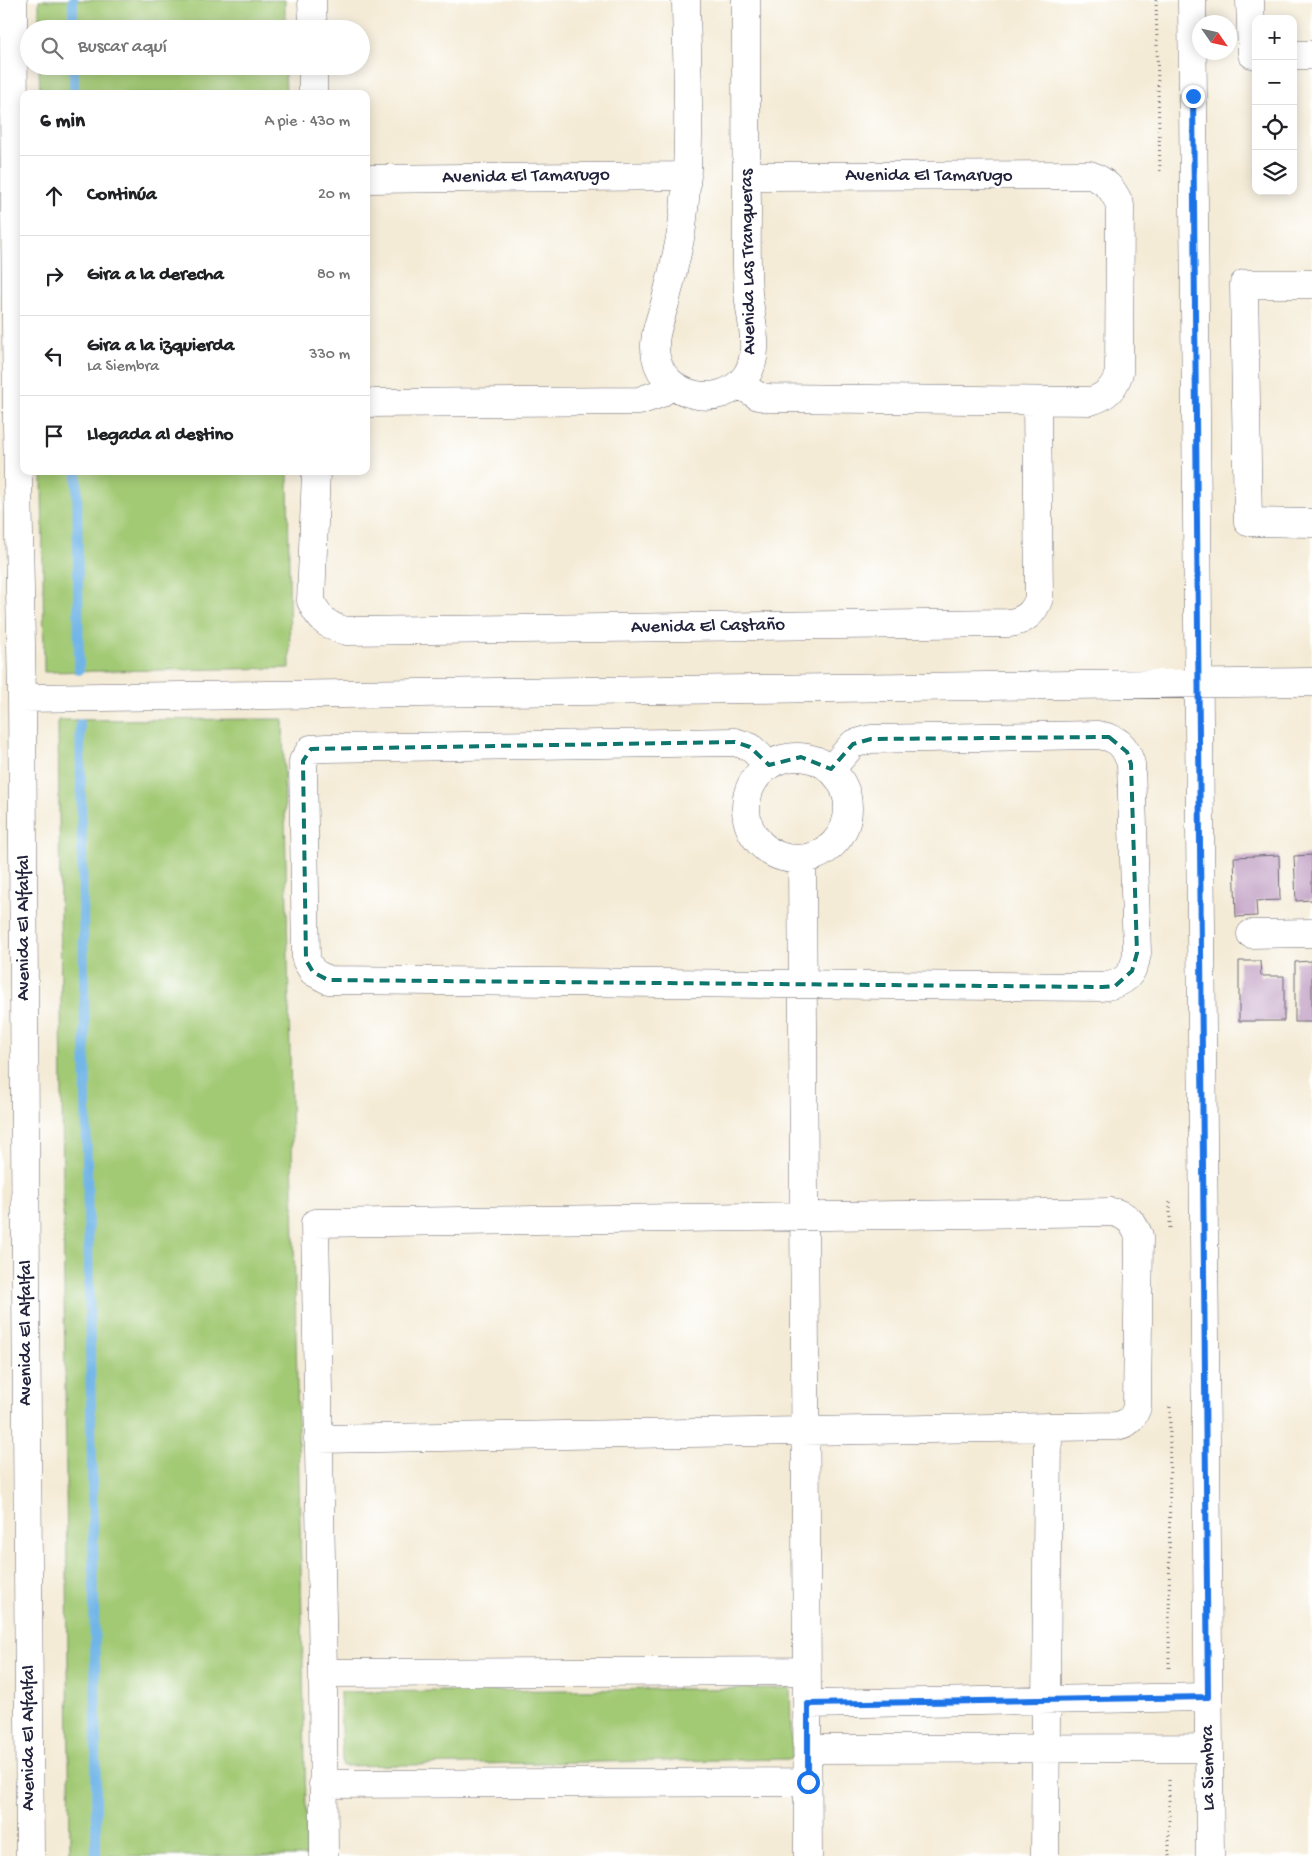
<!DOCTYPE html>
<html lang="es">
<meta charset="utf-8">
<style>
:root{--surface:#fff;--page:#f6f6f6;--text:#202124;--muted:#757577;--line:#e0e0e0}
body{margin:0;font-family:"Gochi Hand",sans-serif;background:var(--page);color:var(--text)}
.controls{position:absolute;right:15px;top:15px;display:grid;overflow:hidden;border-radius:10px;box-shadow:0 2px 12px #0003}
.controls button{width:45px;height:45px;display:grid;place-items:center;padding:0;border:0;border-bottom:1px solid var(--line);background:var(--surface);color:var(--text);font:25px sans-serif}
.compass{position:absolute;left:1192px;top:15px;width:45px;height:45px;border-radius:50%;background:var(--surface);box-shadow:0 2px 12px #0003;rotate:124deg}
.stop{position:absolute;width:15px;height:15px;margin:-11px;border:4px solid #1a73e8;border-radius:50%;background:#fff}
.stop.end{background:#1a73e8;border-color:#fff;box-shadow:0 1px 5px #0008}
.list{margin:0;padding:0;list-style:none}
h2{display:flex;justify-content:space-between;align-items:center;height:65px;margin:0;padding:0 20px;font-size:21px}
h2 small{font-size:16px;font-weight:400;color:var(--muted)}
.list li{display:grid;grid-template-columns:32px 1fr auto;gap:15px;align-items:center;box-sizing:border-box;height:80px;padding:0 20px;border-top:1px solid var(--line)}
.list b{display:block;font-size:19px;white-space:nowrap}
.list p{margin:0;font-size:16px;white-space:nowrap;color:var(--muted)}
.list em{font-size:16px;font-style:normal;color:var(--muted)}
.icon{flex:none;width:28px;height:28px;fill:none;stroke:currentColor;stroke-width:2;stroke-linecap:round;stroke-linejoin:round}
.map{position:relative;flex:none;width:1312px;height:1856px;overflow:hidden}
.search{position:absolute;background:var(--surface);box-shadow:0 2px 12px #0003;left:20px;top:20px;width:350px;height:55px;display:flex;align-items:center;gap:12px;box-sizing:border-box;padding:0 18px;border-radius:28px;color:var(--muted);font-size:19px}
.panel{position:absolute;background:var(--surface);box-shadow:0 2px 12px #0003;left:20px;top:90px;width:350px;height:385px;border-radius:10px}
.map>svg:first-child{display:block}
</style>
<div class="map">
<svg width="1312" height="1856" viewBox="0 0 1312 1856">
<rect width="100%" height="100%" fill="#fff"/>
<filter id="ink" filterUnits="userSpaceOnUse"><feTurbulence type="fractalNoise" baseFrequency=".02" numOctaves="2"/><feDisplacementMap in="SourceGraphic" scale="10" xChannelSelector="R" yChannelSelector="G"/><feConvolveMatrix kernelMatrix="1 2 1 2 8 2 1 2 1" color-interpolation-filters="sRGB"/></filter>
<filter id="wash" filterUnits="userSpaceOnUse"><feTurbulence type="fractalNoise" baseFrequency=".0096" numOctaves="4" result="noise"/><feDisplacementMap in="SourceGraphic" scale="20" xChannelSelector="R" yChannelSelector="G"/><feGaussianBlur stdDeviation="1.12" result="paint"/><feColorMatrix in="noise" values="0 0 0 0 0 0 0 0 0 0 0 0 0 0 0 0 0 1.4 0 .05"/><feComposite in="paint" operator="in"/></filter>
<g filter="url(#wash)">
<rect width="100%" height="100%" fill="#f4ebd6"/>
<!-- green -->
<path fill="#a2c973" stroke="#627657" d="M39,0H285V29H39Z
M39,66H285L286,94H40Z
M42,471H288L290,668L44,672Z
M283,719L307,1856H70L58,720Z
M790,1688L792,1759L342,1766L340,1692Z"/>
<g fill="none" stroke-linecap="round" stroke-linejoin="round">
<!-- stream -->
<path stroke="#71b5e7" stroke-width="10" d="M73,0V29
M74,66V94
M77,471L79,670
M80,724L96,1725V1856"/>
</g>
<g id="blocks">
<!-- building -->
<path fill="#bf9dc2" d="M1279,855L1280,900L1256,901L1257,916L1236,917L1234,857Z
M1312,855V900L1296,901L1294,856Z
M1239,961H1260L1261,976H1284V1021H1239Z
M1312,961V1022H1295V962Z"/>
</g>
</g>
<g filter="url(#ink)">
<use href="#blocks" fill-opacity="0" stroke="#6c6871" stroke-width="1"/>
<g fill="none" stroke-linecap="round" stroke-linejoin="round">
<!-- street casing -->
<g stroke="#6c6871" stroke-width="29">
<path id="street" d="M13,0L17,426L22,698L30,1856
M312,0L313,29
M686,0C687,74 692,154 682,227C678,253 671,278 665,303C660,321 652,338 656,357C664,398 722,410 746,376C762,353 750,318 748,292C746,263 747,235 747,206C746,137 746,69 746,0
M1192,0L1210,1856
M1250,0L1252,54H1256
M1293,55H1312
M313,66V94
M366,179L687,176
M1312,284H1244L1248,522L1312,523
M739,384L758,396L769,398L1091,401C1107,396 1114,388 1119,373L1120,205C1113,189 1106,181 1090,175L747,176
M366,403L639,401L659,394L673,385
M316,471L311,601C319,619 328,627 347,631L1009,623C1025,621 1034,613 1039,598L1037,401
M22,698L1312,682
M746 808a51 51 0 1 1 102 0a51 51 0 1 1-102 0Z
M769,765L750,747L735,742L326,748L311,749L303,761L306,960L313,972L328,980L1102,987C1124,984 1134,975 1137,953L1131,764C1125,745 1118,738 1098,735L871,739L853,744L831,769
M802,859L808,1856
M1251,934L1312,933
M318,1439L1116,1426C1128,1424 1133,1419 1137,1407L1139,1236C1133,1222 1127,1215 1112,1212L315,1223L323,1673L324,1856
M323,1673L807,1671
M808,1704L1208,1697
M808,1749L1208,1748
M323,1784L808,1782
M1045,1856L1048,1427"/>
</g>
<!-- path -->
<path stroke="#6c6871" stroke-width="3" stroke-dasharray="1 4" stroke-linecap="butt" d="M1156,0L1160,173
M1170,1228V1202
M1169,1668L1170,1407
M1169,1856V1779"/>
<!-- street -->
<use href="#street" stroke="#fff" stroke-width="28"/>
</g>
</g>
<g fill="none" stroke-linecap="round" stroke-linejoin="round" filter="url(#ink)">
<!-- route -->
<path stroke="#1a73e8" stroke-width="6" d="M808,1782V1704L1208,1697L1193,96"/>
</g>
<!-- marked area -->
<path fill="none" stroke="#0f766e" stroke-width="4" stroke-dasharray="10 6" stroke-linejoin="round" d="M1109,737L1127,752L1131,764L1137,953L1132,971L1115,986L1102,987L328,980L313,972L306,960L303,761L311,749L735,742L750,747L769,765L801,757L831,769L853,744L871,739Z"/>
<g text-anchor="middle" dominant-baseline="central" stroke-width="5" stroke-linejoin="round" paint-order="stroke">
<!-- street labels -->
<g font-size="19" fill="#22223b" stroke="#fff">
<text x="929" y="176">Avenida El Tamarugo</text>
<text transform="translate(526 177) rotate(-1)">Avenida El Tamarugo</text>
<text transform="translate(749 262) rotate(-91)">Avenida Las Tranqueras</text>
<text transform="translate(708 627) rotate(-1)">Avenida El Castaño</text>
<text transform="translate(24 928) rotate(-90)">Avenida El Alfalfal</text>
<text transform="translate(26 1333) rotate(-90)">Avenida El Alfalfal</text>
<text transform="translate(29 1738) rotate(-90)">Avenida El Alfalfal</text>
<text transform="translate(1209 1768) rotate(-91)">La Siembra</text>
</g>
</g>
</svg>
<div class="controls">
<button>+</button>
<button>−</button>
<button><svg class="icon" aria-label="locate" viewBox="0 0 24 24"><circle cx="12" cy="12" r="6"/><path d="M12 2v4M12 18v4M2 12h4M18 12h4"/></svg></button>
<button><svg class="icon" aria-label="layers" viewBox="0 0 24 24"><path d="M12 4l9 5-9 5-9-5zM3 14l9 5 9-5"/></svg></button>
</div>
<svg class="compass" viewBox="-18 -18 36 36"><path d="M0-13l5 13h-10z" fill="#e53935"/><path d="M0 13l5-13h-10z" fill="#757577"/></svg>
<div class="stop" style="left:808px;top:1782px"></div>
<div class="stop end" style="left:1193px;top:96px"></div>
<div class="search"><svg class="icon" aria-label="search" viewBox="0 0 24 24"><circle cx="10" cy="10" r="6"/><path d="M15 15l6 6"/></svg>Buscar aquí</div>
<section class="panel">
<h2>6 min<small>A pie · 430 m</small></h2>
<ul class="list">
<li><svg class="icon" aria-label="ahead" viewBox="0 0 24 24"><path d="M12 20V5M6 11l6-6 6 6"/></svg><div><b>Continúa</b></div><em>20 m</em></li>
<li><svg class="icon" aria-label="right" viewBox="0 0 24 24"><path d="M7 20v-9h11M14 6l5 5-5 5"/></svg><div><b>Gira a la derecha</b></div><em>80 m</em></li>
<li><svg class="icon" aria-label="left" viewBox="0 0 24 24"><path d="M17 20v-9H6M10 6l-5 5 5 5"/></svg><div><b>Gira a la izquierda</b><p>La Siembra</p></div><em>330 m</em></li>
<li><svg class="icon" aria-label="arrive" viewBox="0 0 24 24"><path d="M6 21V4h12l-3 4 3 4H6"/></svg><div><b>Llegada al destino</b></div></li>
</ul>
</section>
</div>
